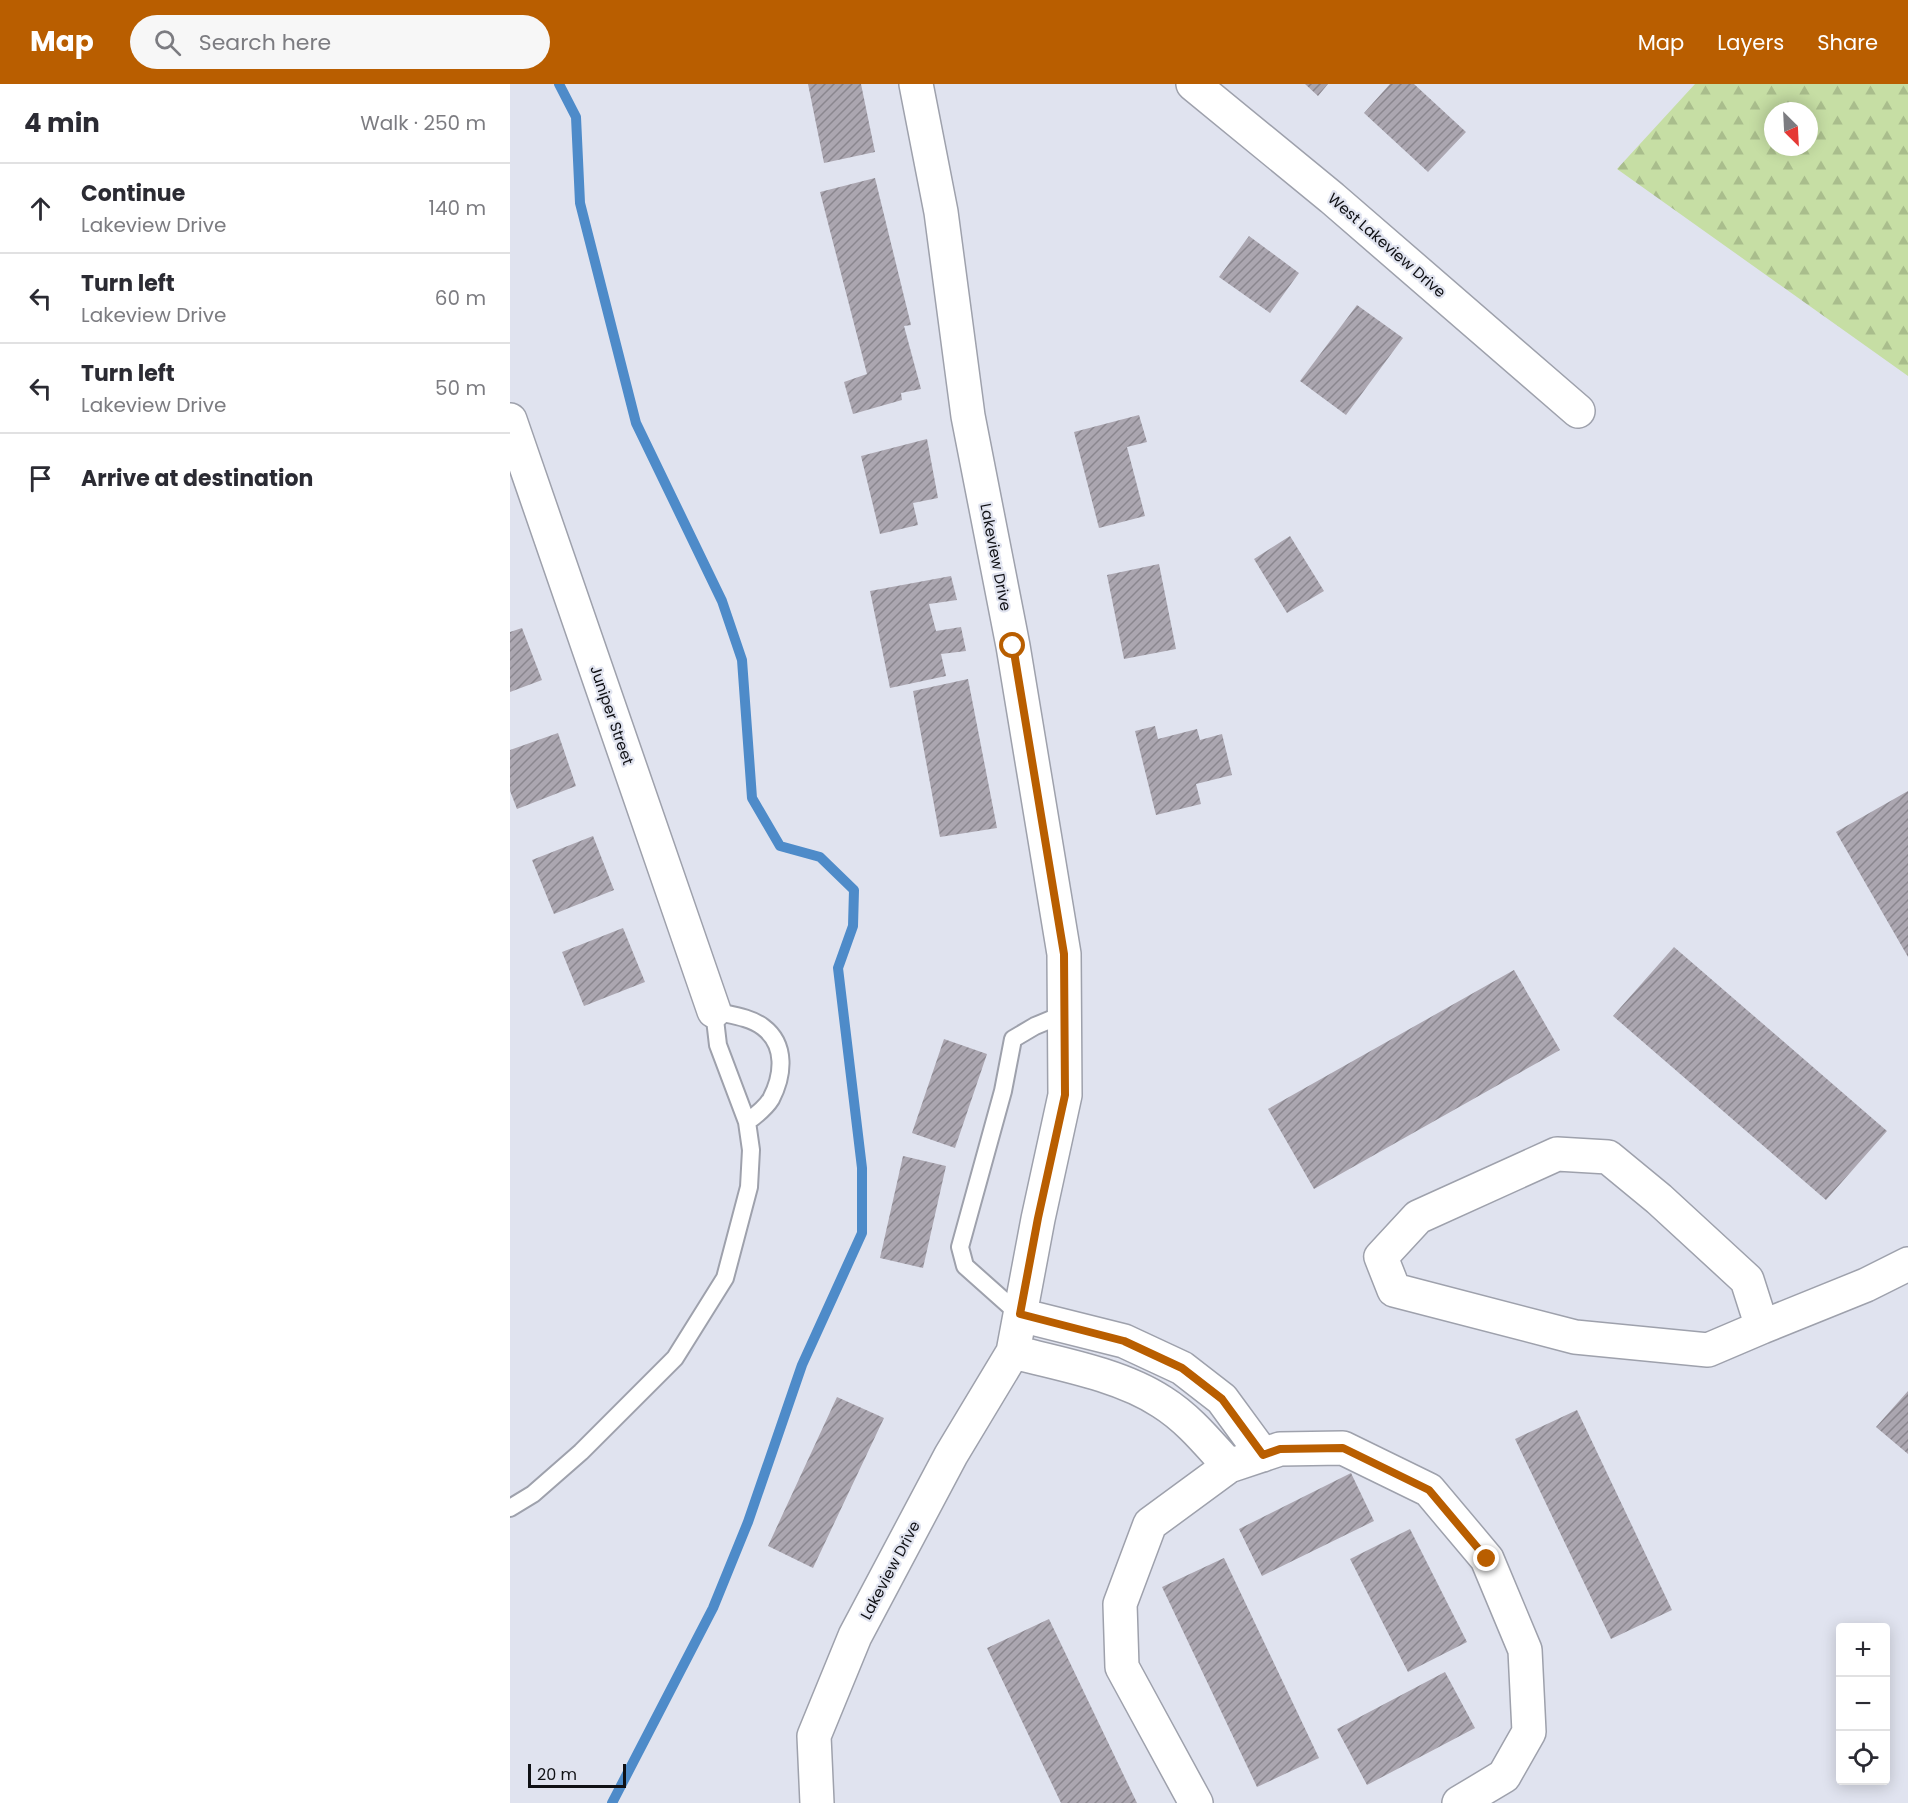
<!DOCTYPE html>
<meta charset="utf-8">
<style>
:root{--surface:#fff;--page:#f7f7f7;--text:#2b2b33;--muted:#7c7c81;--line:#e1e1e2;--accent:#b95e00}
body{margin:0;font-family:Poppins,sans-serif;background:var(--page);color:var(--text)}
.controls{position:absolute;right:18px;bottom:18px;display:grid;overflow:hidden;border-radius:6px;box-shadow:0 3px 15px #0003}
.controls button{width:54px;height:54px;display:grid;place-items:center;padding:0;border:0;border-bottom:2px solid var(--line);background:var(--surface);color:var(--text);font:30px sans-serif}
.compass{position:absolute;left:1254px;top:18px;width:54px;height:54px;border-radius:50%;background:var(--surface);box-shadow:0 3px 15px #0003;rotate:156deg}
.scale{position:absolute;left:18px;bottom:15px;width:98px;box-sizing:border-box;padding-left:6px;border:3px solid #0f1014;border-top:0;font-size:16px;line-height:21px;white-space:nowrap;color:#0f1014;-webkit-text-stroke:4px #e0e3ef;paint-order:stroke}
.stop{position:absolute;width:18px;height:18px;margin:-14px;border:4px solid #b95e00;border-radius:50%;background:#fff}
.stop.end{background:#b95e00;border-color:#fff;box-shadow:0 2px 6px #0008}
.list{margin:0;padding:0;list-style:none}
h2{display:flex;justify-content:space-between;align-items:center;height:78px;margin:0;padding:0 24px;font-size:26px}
h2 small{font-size:20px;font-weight:400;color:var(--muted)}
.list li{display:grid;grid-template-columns:39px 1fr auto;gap:18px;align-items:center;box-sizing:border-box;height:90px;padding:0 24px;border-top:2px solid var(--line)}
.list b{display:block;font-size:22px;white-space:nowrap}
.list p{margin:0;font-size:20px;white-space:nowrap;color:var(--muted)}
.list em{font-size:20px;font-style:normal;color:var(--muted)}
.icon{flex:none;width:33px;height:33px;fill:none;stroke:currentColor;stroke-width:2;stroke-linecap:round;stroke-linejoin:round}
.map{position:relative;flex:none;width:1398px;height:1719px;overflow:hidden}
header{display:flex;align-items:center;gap:36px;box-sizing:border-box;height:84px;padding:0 30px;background:var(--accent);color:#fff}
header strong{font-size:28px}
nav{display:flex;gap:33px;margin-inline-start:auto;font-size:21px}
.search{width:420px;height:54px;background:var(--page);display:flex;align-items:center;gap:15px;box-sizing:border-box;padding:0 21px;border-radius:33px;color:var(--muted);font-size:22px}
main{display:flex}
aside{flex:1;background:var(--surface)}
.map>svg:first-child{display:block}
</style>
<header>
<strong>Map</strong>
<div class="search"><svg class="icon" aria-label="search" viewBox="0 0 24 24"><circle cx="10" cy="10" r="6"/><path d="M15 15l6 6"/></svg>Search here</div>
<nav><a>Map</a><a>Layers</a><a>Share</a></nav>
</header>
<main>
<aside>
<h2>4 min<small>Walk · 250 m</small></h2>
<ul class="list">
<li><svg class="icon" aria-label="ahead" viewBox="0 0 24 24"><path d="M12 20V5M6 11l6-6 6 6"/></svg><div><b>Continue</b><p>Lakeview Drive</p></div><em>140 m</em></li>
<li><svg class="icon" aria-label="left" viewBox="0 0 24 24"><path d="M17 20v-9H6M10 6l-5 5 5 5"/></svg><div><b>Turn left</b><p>Lakeview Drive</p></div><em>60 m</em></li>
<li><svg class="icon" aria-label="left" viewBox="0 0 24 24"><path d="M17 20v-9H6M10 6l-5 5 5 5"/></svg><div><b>Turn left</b><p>Lakeview Drive</p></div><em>50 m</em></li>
<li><svg class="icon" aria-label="arrive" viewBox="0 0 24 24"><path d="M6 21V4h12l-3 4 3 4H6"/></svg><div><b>Arrive at destination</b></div></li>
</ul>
</aside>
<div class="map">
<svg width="1398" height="1719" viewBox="0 0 1398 1719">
<defs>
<pattern id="forest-firs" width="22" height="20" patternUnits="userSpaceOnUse" patternTransform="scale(1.5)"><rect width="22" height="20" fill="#c6dea4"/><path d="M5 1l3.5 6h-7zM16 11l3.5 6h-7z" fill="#a9bd8c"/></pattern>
<pattern id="building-hatch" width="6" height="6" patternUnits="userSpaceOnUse" patternTransform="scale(1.5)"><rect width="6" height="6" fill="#aba6b0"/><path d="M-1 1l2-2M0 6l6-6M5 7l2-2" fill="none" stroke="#8a868e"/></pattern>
</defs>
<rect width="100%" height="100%" fill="#e0e3ef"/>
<!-- forest -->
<path fill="url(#forest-firs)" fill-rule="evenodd" d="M1185,0H1398V292L1107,85ZM1263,27H1299V63H1263Z"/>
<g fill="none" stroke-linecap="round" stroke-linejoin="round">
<!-- stream -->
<path stroke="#4e8bc9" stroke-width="10" d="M49,0L66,33L70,119L126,339L212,517L232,576L242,714L270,762L310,773L344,806L343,842L328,884L352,1084V1149L292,1281L238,1438L203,1524L102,1719"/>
</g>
<!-- building -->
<path fill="url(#building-hatch)" d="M298,0H351L365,68L314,79Z
M795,0H818L808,12Z
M880,0H904L956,48L918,88L854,29Z
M365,94L401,241L394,242L411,305L391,309L392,316L343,330L334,298L357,290L310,108Z
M739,152L789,189L760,229L709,193Z
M847,221L893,254L836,331L790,297Z
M629,331L637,358L617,363L635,432L589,444L564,348Z
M417,355L428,414L403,419L408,441L370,450L351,372Z
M780,452L814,507L777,529L744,475Z
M649,480L666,565L614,575L597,491Z
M441,492L447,516L419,520L426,547L451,543L456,567L431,570L436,592L380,604L360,507Z
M12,544L32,596L0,608V548Z
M458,595L487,744L430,753L403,607Z
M645,642L648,655L687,645L690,656L712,650L722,691L686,700L691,720L646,731L625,647Z
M48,649L66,702L7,725L0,707V666Z
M1398,707V873L1326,748Z
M83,752L104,806L44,830L22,776Z
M113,844L135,898L74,922L52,868Z
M1164,863L1377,1047L1316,1116L1103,932Z
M1004,886L1050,966L804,1105L758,1025Z
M434,955L477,970L445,1064L402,1049Z
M393,1072L436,1082L413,1184L370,1174Z
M1398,1307V1370L1366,1343Z
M327,1313L374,1334L303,1484L258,1462Z
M1067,1326L1162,1526L1101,1555L1005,1355Z
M841,1389L864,1437L752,1492L729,1445Z
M900,1445L957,1558L898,1588L840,1475Z
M714,1474L809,1674L747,1703L652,1503Z
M539,1535L627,1719H551L477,1564Z
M935,1588L965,1644L857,1701L827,1645Z"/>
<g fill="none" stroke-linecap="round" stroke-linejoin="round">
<!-- lane casing -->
<g stroke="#9ea1ac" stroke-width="20">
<path id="lane" d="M510,1231L455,1182L450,1163L493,1007L503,955L525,942L554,930
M0,1424L23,1410L71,1368L165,1274L215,1194L239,1103L241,1066L237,1038L208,961L204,927C220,931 240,933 253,943C277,961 273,992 261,1015C255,1025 245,1032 237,1038"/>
</g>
<!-- street casing -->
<g stroke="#9ea1ac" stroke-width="36">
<path id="street" d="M683,0L822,114L1068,327
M0,336L204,927
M1047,1070L1098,1073L1149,1115L1237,1196L1252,1243L1198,1266L1065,1253L884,1206L871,1173L908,1133Z
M510,1231L614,1257L672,1284L712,1315L753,1371
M1252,1243L1356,1201L1398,1180
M503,1268C551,1280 611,1291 652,1318C679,1335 698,1359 719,1382
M307,1719L304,1652L345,1552L441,1371L503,1268L528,1135L555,1011L554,870L503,562L458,332L431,128L406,0
M686,1719L612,1583L610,1520L640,1440L719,1382L770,1365L833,1364L919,1406L977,1475L1015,1566L1019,1648L994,1692L949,1719"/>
</g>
<!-- lane -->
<use href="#lane" stroke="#fff" stroke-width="16"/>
<!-- street -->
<use href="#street" stroke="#fff" stroke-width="33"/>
</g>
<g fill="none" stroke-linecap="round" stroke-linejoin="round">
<!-- route -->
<path stroke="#b95e00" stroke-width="8" d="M503,562L554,870L555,1011L528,1134L510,1230L614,1257L672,1284L712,1315L753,1371L770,1365L833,1364L919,1406L977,1475"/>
</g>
<g text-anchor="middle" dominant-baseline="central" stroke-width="4.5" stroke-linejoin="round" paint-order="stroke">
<!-- street labels -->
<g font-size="15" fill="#0f1014" stroke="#e0e3ef">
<text transform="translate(877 161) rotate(41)">West Lakeview Drive</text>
<text transform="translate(486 473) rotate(79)">Lakeview Drive</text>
<text transform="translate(102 631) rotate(71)">Juniper Street</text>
<text transform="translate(380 1486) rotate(-62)">Lakeview Drive</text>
</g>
</g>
</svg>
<div class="controls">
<button>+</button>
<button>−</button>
<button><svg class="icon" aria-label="locate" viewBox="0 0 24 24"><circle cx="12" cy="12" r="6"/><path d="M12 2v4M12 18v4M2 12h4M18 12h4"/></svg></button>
</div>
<svg class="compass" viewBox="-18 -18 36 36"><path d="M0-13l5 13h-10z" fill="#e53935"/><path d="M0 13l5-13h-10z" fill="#7c7c81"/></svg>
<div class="scale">20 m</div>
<div class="stop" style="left:503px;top:562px"></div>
<div class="stop end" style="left:977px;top:1475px"></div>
</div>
</main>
